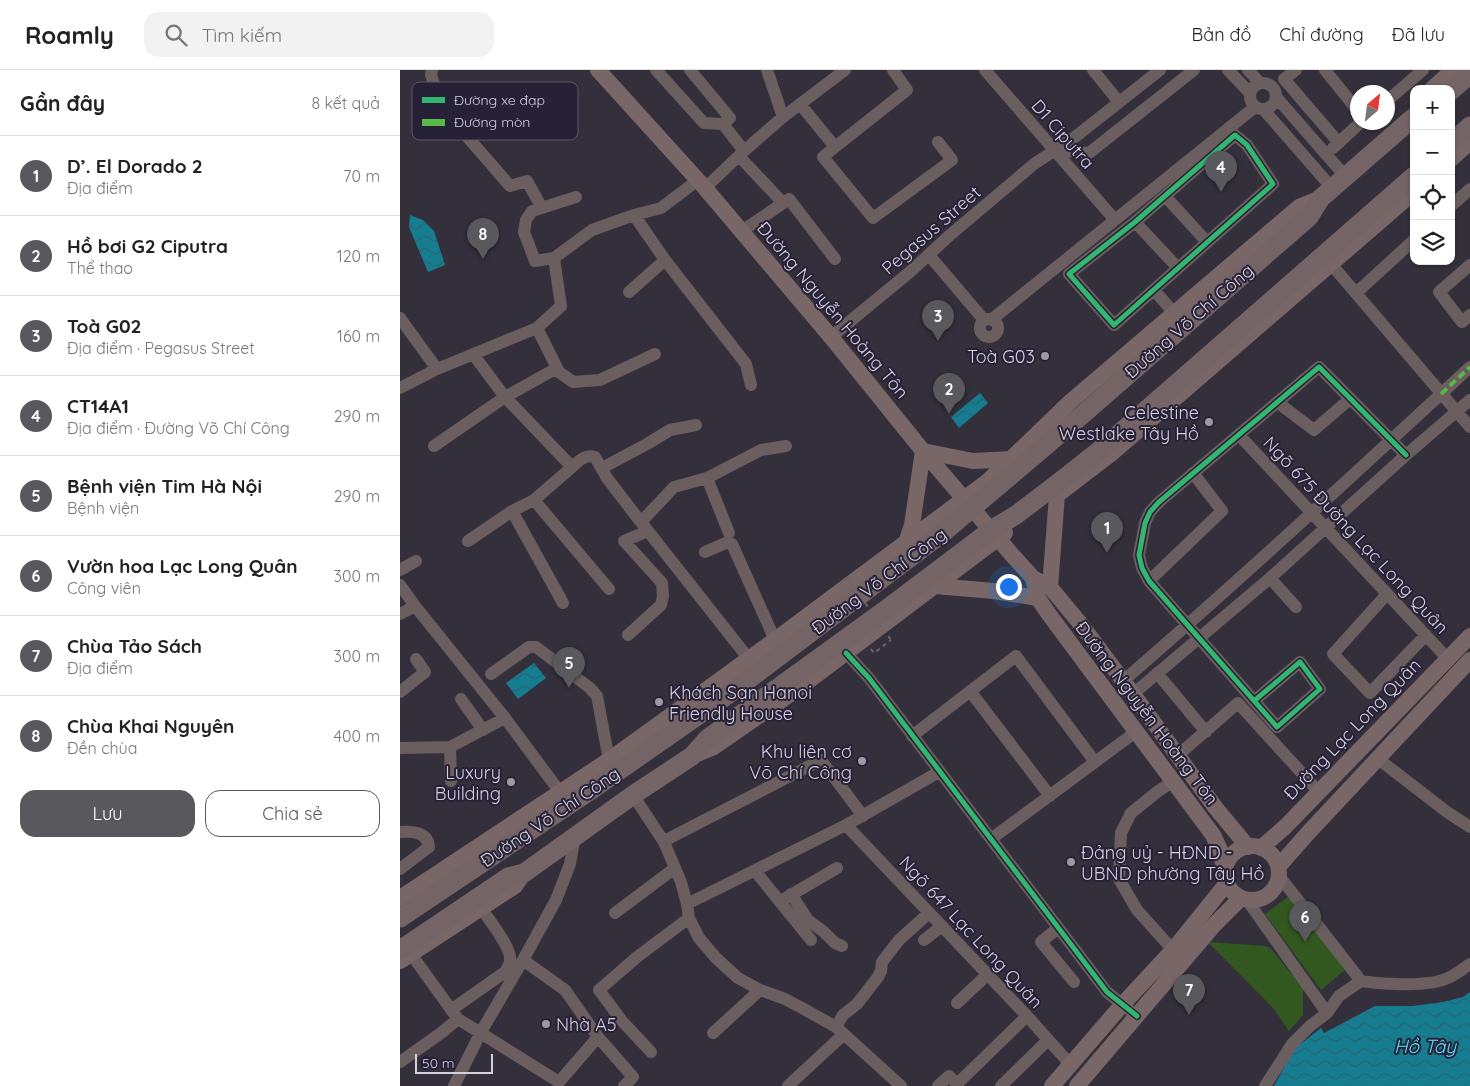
<!DOCTYPE html>
<html lang="vi">
<meta charset="utf-8">
<style>
:root{--surface:#fff;--page:#f2f2f2;--text:#222;--muted:#767676;--line:#e0e0e0;--accent:#59585d}
body{margin:0;font-family:Quicksand,sans-serif;background:var(--page);color:var(--text)}
.controls{position:absolute;right:15px;top:15px;display:grid;overflow:hidden;border-radius:10px;box-shadow:0 1px 4px #0004}
.controls button{width:45px;height:45px;display:grid;place-items:center;padding:0;border:0;border-bottom:1px solid var(--line);background:var(--surface);color:var(--text);font:25px sans-serif}
.compass{position:absolute;left:950px;top:15px;width:45px;height:45px;border-radius:50%;background:var(--surface);box-shadow:0 1px 4px #0004;rotate:28deg}
.scale{position:absolute;left:15px;bottom:12px;width:78px;box-sizing:border-box;padding-left:5px;border:2px solid #d4d1df;border-top:0;font-size:14px;line-height:18px;white-space:nowrap;color:#d4d1df;-webkit-text-stroke:4px #272137;paint-order:stroke}
.you{position:absolute;left:608px;top:516px;width:18px;height:18px;margin:-12px;border:4px solid #fff;border-radius:50%;background:#1a73e8;box-shadow:0 0 0 8px #1a73e833}
.badge{display:grid;place-items:center;width:32px;height:32px;border-radius:50%;background:var(--accent);color:#fff;font-size:16px;font-weight:700}
.pin{position:absolute;translate:-50% -41px;filter:drop-shadow(0 1px 2px #0008)}
.pin::after{content:'';position:absolute;top:26px;width:18px;height:15px;background:inherit;clip-path:polygon(0 0,100% 0,50% 100%)}
.list{margin:0;padding:0;list-style:none}
h2{display:flex;justify-content:space-between;align-items:center;height:65px;margin:0;padding:0 20px;font-size:21px}
h2 small{font-size:16px;font-weight:400;color:var(--muted)}
.list li{display:grid;grid-template-columns:32px 1fr auto;gap:15px;align-items:center;box-sizing:border-box;height:80px;padding:0 20px;border-top:1px solid var(--line)}
.list b{display:block;font-size:19px;white-space:nowrap}
.list p{margin:0;font-size:16px;white-space:nowrap;color:var(--muted)}
.list em{font-size:16px;font-style:normal;color:var(--muted)}
.actions{display:flex;gap:10px;padding:15px 20px}
.actions a{flex:1;padding:11px 0;border:1px solid var(--accent);border-radius:15px;text-align:center;font-size:18px;color:var(--accent)}
.actions .main{background:var(--accent);color:#fff}
.icon{flex:none;width:28px;height:28px;fill:none;stroke:currentColor;stroke-width:2;stroke-linecap:round;stroke-linejoin:round}
.map{position:relative;flex:none;width:1070px;height:1016px;overflow:hidden}
header{display:flex;align-items:center;gap:30px;box-sizing:border-box;height:70px;padding:0 25px;background:var(--surface);border-bottom:1px solid var(--line)}
header strong{font-size:24px}
nav{display:flex;gap:28px;margin-inline-start:auto;font-size:18px}
.search{width:350px;height:45px;background:var(--page);display:flex;align-items:center;gap:12px;box-sizing:border-box;padding:0 18px;border-radius:15px;color:var(--muted);font-size:19px}
main{display:flex}
aside{flex:1;background:var(--surface)}
.map>svg:first-child{display:block}
</style>
<header>
<strong>Roamly</strong>
<div class="search"><svg class="icon" aria-label="search" viewBox="0 0 24 24"><circle cx="10" cy="10" r="6"/><path d="M15 15l6 6"/></svg>Tìm kiếm</div>
<nav><a>Bản đồ</a><a>Chỉ đường</a><a>Đã lưu</a></nav>
</header>
<main>
<aside>
<h2>Gần đây<small>8 kết quả</small></h2>
<ul class="list">
<li><span class="badge">1</span><div><b>D’. El Dorado 2</b><p>Địa điểm</p></div><em>70 m</em></li>
<li><span class="badge">2</span><div><b>Hồ bơi G2 Ciputra</b><p>Thể thao</p></div><em>120 m</em></li>
<li><span class="badge">3</span><div><b>Toà G02</b><p>Địa điểm · Pegasus Street</p></div><em>160 m</em></li>
<li><span class="badge">4</span><div><b>CT14A1</b><p>Địa điểm · Đường Võ Chí Công</p></div><em>290 m</em></li>
<li><span class="badge">5</span><div><b>Bệnh viện Tim Hà Nội</b><p>Bệnh viện</p></div><em>290 m</em></li>
<li><span class="badge">6</span><div><b>Vườn hoa Lạc Long Quân</b><p>Công viên</p></div><em>300 m</em></li>
<li><span class="badge">7</span><div><b>Chùa Tảo Sách</b><p>Địa điểm</p></div><em>300 m</em></li>
<li><span class="badge">8</span><div><b>Chùa Khai Nguyên</b><p>Đền chùa</p></div><em>400 m</em></li>
</ul>
<div class="actions"><a class="main">Lưu</a><a>Chia sẻ</a></div>
</aside>
<div class="map">
<svg width="1070" height="1016" viewBox="0 0 1070 1016">
<defs>
<pattern id="water-waves" width="16" height="10" patternUnits="userSpaceOnUse" patternTransform="scale(1.25)"><rect width="16" height="10" fill="#167d91"/><path d="M0 5q4-4 8 0t8 0" fill="none" stroke="#276472"/></pattern>
</defs>
<rect width="100%" height="100%" fill="#33303c"/>
<!-- green -->
<path fill="#325820" d="M889,826L946,899L921,920L865,844Z
M808,872L866,876L871,879L903,918V945L889,961L874,939Z"/>
<!-- water -->
<path fill="url(#water-waves)" d="M10,145L23,150L34,161L45,195L28,202L9,157Z
M580,323L588,333L559,358L551,347Z
M134,593L146,608L118,629L106,613Z
M1070,922V1016H874L894,979L921,958L924,963L975,936H1013L1043,932L1063,927Z"/>
<g fill="none" stroke-linecap="round" stroke-linejoin="round">
<!-- path -->
<path stroke="#6e6568" stroke-width="2" stroke-dasharray="4 4" stroke-linecap="butt" d="M471,579L474,583L491,570"/>
<!-- minor -->
<path stroke="#6a5e5e" stroke-width="12" d="M32,0L31,5L41,34L64,63L110,116L127,111L142,138
M256,0L304,53L323,54
M290,0L330,48L323,54L344,81
M585,0L715,150
M693,0L719,32
M828,0L850,23
M848,0L860,13
M896,0L884,9L939,73
M925,0L958,41
M850 26a13 13 0 1 1 26 0a13 13 0 1 1-26 0Z
M876,27L945,106
M988,30L1023,0
M400,34L435,77L507,20L493,0
M864,40L932,118
M383,47L445,0
M835,65L847,75L873,114L714,255L669,204L735,152Z
M435,77L423,87L473,148L552,90L538,72
M933,78L961,52
M655,80L689,83L794,0
M339,86L383,133
M305,118L344,81L383,47L367,0
M765,126L807,172
M1051,136L1070,119
M234,145L265,190L346,294L351,315
M735,152L778,198
M342,161L389,129L435,189
M529,185L584,250
M154,188L135,191L124,162L126,150L132,141L176,127
M931,194L1070,357
M1070,195L1039,222L1062,252L1070,245
M754,220L774,243
M229,222L265,190
M956,223L1014,170
M0,248L37,299
M580 258a9 9 0 1 1 18 0a9 9 0 1 1-18 0Z
M591,250L855,37
M137,258L159,302L173,312L200,310L255,284
M431,267L511,201L550,165L634,94L675,67L760,0
M73,284L105,327L172,397C179,391 185,384 195,387L207,408L233,442L349,589
M0,318L37,299L137,258L161,236L154,188L192,160L234,145L261,138L298,110
M877,332L914,360L950,329
M839,365L1048,589
M34,376L105,327L157,298
M202,398L247,374L270,360L296,355
M307,408L329,463
M134,430L209,519
M112,441L163,533
M241,452L274,417L307,408L361,380L386,376
M68,471L112,441L134,430L172,397
M305,482L328,472L332,474L375,570
M0,500L16,491
M870,508L896,537
M749,511L822,441L793,403
M0,515L15,536
M987,524L933,584L970,623L1026,565
M0,544L15,536L105,648
M228,565L261,535L263,526L262,513L224,471L248,461
M446,583L469,608L707,922L737,946
M757,603L806,662
M91,604L129,577H136L190,618L197,626L209,690
M723,611C841,509 956,403 1070,297
M570,621L650,726
M0,622L25,602L16,589
M733,624L870,508L1006,385L1070,330
M61,629L83,660
M854,631L900,592L920,619L877,657L749,511L742,498L739,485L745,453L750,442L759,432L919,297L1006,385
M512,666L616,586L695,692
M50,677L51,711
M0,678L50,677L105,648L160,722
M777,686L838,633L919,722
M977,688L1047,742L1070,757
M772,712L757,722L731,743L721,763L719,809L737,840L773,880
M233,725L264,772L281,812L287,834L289,848L299,868L316,888L338,908L360,920L385,929L402,938L436,957L501,1016
M446,755L627,946L670,994
M0,762C12,761 28,762 29,777L0,799
M591,769L737,661
M264,771L421,690L463,746
M355,801L411,870
M880,807L961,911
M391,824L408,850L424,862L435,873L442,876
M384,829L437,798
M847,830L927,943
M287,834L446,755L539,702
M215,843L275,798
M658,858L641,872L674,912
M524,870L542,856
M11,884L58,949L159,1012L198,967L233,1007L224,1016
M123,890L165,920L198,967
M557,933L587,905
M51,940L105,902C108,897 111,893 110,887C109,875 88,848 81,838
M436,957L443,945L457,934L478,907L481,901L482,892L499,870L529,843
M313,963L360,920
M251,982L222,951L199,920L237,887L289,848
M0,992L41,963L58,949
M54,1016L81,962L123,890L156,830L170,794L175,766
M388,1016L444,964
M538,1016L549,1006L557,1014L627,946
M601,1016L648,970
M865,1016L892,974L910,956L927,943L939,926L961,911C983,914 1030,918 1050,907C1057,904 1064,898 1070,894"/>
<!-- major -->
<path stroke="#786766" stroke-width="16" d="M198,0L305,118L431,267L523,381L613,486L633,508L650,517L679,552L733,624L815,737L848,777
M1032,19L1053,0
M1051,89L1070,72
M523,381L573,391L612,389
M656,426L711,384L1014,122
M506,473L512,455L523,381
M633,508L638,528L648,543L813,765L821,782L825,804
M535,516L594,521L638,528
M650,517L657,425
M292,686L314,677L399,618L605,463
M825 803a27 27 0 1 1 54 0a27 27 0 1 1-54 0Z
M861,778L886,756L1070,566
M879,796L908,763L1070,590
M0,828L209,690L375,570L588,411L670,332L899,137L921,128
M0,891L115,816L124,803
M652,1016L722,935L773,880L827,813
M677,1016L814,855L841,828"/>
<!-- highway -->
<path stroke="#746465" stroke-width="19" d="M1051,21L1070,4
M1051,73L1070,56
M0,848L194,718L336,619L544,462L682,345L909,147L921,128L1014,47
M0,880L108,807L124,803L233,725L292,686L307,669L488,538L591,460L616,445L658,413L705,376L1014,106"/>
<!-- path-bridge -->
<path stroke="#6e6568" stroke-width="2" stroke-dasharray="4 4" stroke-linecap="butt" d="M447,507L491,570"/>
<!-- quiet -->
<path stroke="#58b947" stroke-width="4" stroke-dasharray="8 4" stroke-linecap="butt" d="M1041,324L1070,297"/>
<!-- cycleway casing -->
<g stroke="#272137" stroke-width="8">
<path id="cycleway" d="M835,65L847,75L873,114L714,255L669,204L735,152Z
M446,583L469,608L707,922L737,946
M854,631L900,592L920,619L877,657L749,511L742,498L739,485L745,453L750,442L759,432L919,297L1006,385"/>
</g>
<!-- cycleway -->
<use href="#cycleway" stroke="#33b770" stroke-width="5"/>
</g>
<!-- markers -->
<g fill="#9c99a6" stroke="#272137" stroke-width="2">
<circle cx="645" cy="286" r="5"/>
<circle cx="809" cy="352" r="5"/>
<circle cx="259" cy="632" r="5"/>
<circle cx="462" cy="691" r="5"/>
<circle cx="111" cy="712" r="5"/>
<circle cx="671" cy="792" r="5"/>
<circle cx="146" cy="954" r="5"/>
</g>
<g text-anchor="middle" dominant-baseline="central" stroke-width="4" stroke-linejoin="round" paint-order="stroke">
<!-- street labels -->
<g font-size="18" fill="#d4d1df" stroke="#272137">
<text transform="translate(663 64) rotate(49)">D1 Ciputra</text>
<text transform="translate(531 160) rotate(-41)">Pegasus Street</text>
<text transform="translate(433 240) rotate(50)">Đường Nguyễn Hoàng Tôn</text>
<text transform="translate(789 251) rotate(-41)">Đường Võ Chí Công</text>
<text transform="translate(956 465) rotate(47)">Ngõ 675 Đường Lạc Long Quân</text>
<text transform="translate(479 511) rotate(-37)">Đường Võ Chí Công</text>
<text transform="translate(747 643) rotate(53)">Đường Nguyễn Hoàng Tôn</text>
<text transform="translate(952 659) rotate(-46)">Đường Lạc Long Quân</text>
<text transform="translate(150 747) rotate(-34)">Đường Võ Chí Công</text>
<text transform="translate(571 862) rotate(47)">Ngõ 647 Lạc Long Quân</text>
</g>
<!-- poi labels -->
<g font-size="18" fill="#d4d1df" stroke="#272137" text-anchor="end">
<text x="635" y="286">Toà G03</text>
<text x="799" y="342">Celestine<tspan x="799" dy="21">Westlake Tây Hồ</tspan></text>
<text x="269" y="622" text-anchor="start">Khách Sạn Hanoi<tspan x="269" dy="21">Friendly House</tspan></text>
<text x="452" y="681">Khu liên cơ<tspan x="452" dy="21">Võ Chí Công</tspan></text>
<text x="101" y="702">Luxury<tspan x="101" dy="21">Building</tspan></text>
<text x="681" y="782" text-anchor="start">Đảng uỷ - HĐND -<tspan x="681" dy="21">UBND phường Tây Hồ</tspan></text>
<text x="156" y="954" text-anchor="start">Nhà A5</text>
</g>
<!-- water labels -->
<g font-size="19" font-style="italic" fill="#5bdffb" stroke="#272137">
<text x="1025" y="976">Hồ Tây</text>
</g>
</g>
<!-- legend -->
<rect x="12" y="12" width="166" height="58" rx="8" fill="#272137" stroke="#5b5669" stroke-width="1"/>
<rect x="22" y="27" width="23" height="6" fill="#33b770"/>
<rect x="22" y="49" width="23" height="7" fill="#58b947"/>
<g font-size="14" fill="#d4d1df">
<text x="54" y="35">Đường xe đạp</text>
<text x="54" y="57">Đường mòn</text>
</g>
</svg>
<div class="controls">
<button>+</button>
<button>−</button>
<button><svg class="icon" aria-label="locate" viewBox="0 0 24 24"><circle cx="12" cy="12" r="6"/><path d="M12 2v4M12 18v4M2 12h4M18 12h4"/></svg></button>
<button><svg class="icon" aria-label="layers" viewBox="0 0 24 24"><path d="M12 4l9 5-9 5-9-5zM3 14l9 5 9-5"/></svg></button>
</div>
<svg class="compass" viewBox="-18 -18 36 36"><path d="M0-13l5 13h-10z" fill="#e53935"/><path d="M0 13l5-13h-10z" fill="#767676"/></svg>
<div class="scale">50 m</div>
<div class="you"></div>
<div class="pin badge" style="left:707px;top:483px">1</div>
<div class="pin badge" style="left:549px;top:344px">2</div>
<div class="pin badge" style="left:538px;top:271px">3</div>
<div class="pin badge" style="left:821px;top:122px">4</div>
<div class="pin badge" style="left:169px;top:618px">5</div>
<div class="pin badge" style="left:905px;top:872px">6</div>
<div class="pin badge" style="left:789px;top:945px">7</div>
<div class="pin badge" style="left:83px;top:189px">8</div>
</div>
</main>
